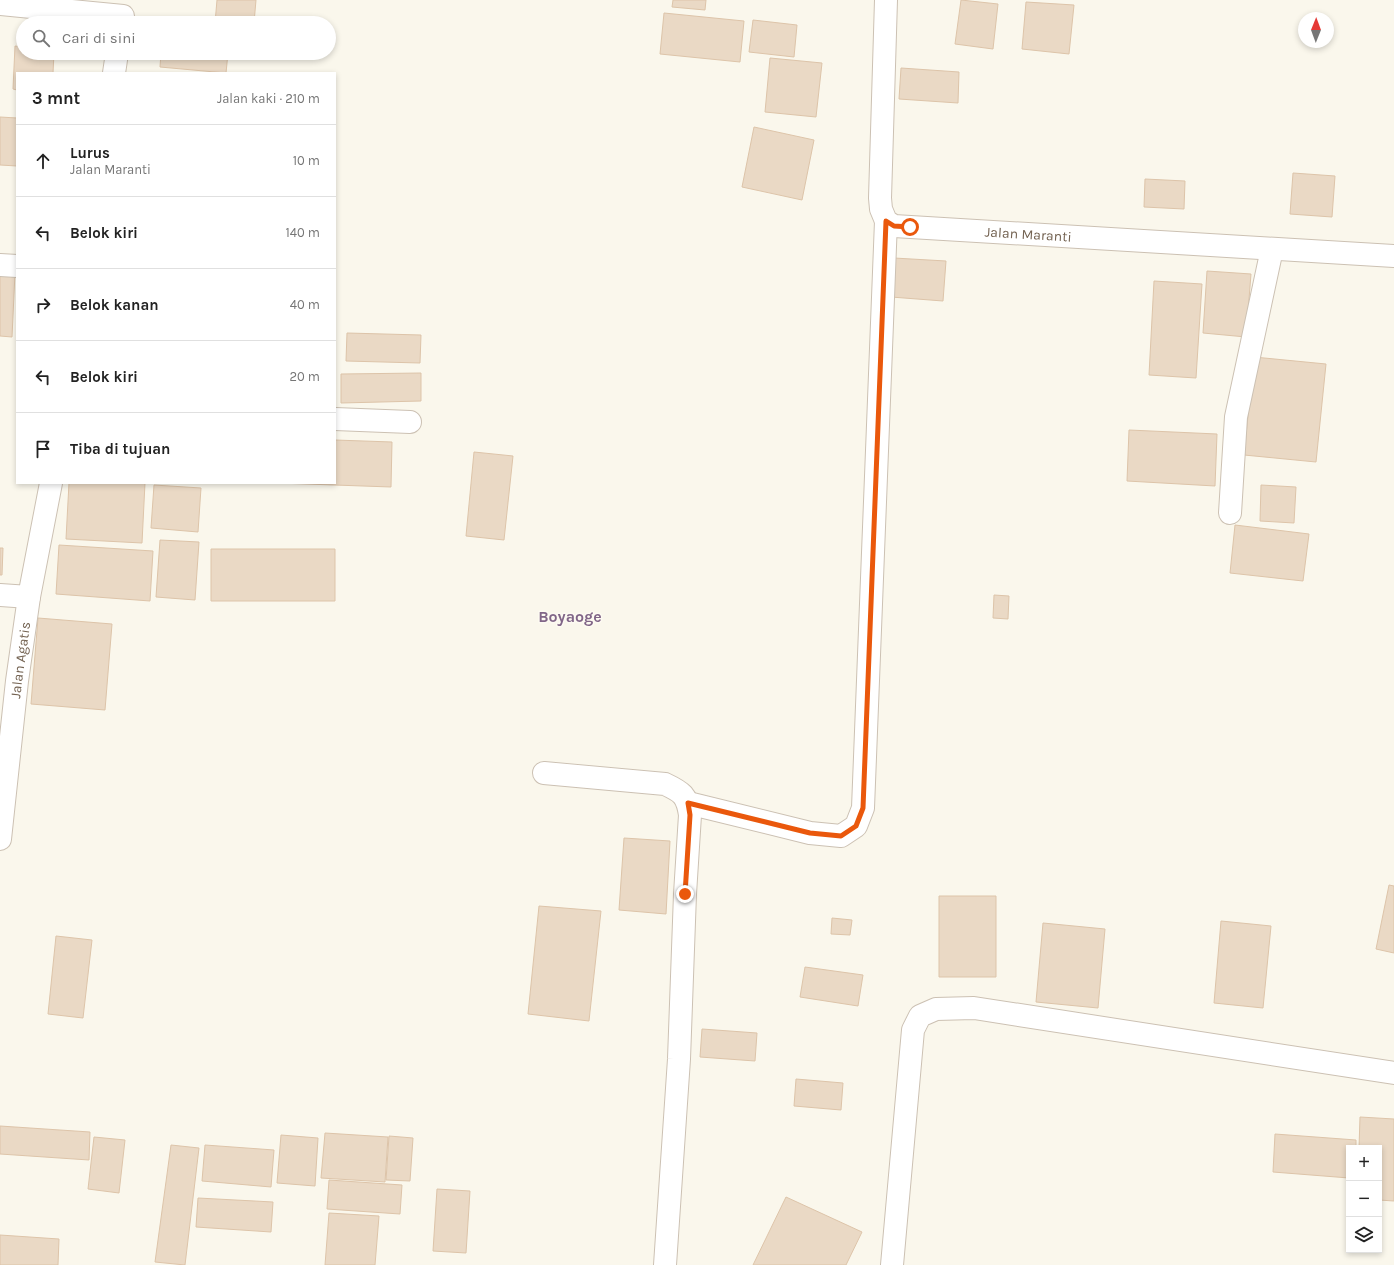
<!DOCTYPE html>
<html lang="id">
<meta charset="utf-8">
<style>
:root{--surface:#fff;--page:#f2f2f2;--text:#222;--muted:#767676;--line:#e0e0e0}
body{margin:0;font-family:Karla,sans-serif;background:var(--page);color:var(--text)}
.controls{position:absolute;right:12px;bottom:12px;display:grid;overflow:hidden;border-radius:0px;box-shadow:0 2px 6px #0003}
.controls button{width:36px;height:36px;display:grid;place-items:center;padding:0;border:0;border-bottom:1px solid var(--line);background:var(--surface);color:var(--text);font:20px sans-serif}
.compass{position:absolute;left:1298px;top:12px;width:36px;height:36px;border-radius:50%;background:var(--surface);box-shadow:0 2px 6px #0003;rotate:1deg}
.stop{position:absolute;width:12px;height:12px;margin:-9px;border:3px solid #ea580c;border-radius:50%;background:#fff}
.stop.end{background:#ea580c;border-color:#fff;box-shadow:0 1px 4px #0008}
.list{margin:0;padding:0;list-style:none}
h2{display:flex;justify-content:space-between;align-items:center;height:52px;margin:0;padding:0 16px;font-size:17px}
h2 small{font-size:13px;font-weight:400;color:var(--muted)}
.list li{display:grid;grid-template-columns:26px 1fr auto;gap:12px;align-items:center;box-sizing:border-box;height:72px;padding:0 16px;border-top:1px solid var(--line)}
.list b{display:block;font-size:15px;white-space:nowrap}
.list p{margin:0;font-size:13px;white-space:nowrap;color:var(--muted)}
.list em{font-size:13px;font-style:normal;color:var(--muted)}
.icon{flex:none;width:22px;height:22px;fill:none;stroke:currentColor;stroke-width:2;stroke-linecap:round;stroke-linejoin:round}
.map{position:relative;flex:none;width:1394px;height:1265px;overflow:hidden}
.search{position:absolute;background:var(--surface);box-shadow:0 2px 6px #0003;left:16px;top:16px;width:320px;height:44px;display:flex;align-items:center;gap:10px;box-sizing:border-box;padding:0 14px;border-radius:22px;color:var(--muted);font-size:15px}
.panel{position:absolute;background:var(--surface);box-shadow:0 2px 6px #0003;left:16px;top:72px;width:320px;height:412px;border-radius:0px}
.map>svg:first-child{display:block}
</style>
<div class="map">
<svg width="1394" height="1265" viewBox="0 0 1394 1265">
<rect width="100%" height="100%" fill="#faf7ec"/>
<!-- building -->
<path fill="#ead9c5" stroke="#ddc4a9" d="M217,0H256L254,23H215Z
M673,0H706L705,10L672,7Z
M961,0L998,4L993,49L955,44Z
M1026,2L1074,5L1069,54L1022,49Z
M664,13L744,21L740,62L660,54Z
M753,20L797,25L794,57L749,52Z
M15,46L23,47V53H54L53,73H17V90L13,89Z
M161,53H228L226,73L160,67Z
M770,58L822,63L816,117L765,112Z
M901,68L959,72L958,103L899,99Z
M0,117L17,118V166L0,165Z
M754,127L814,140L802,200L742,187Z
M1293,173L1335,176L1332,217L1290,214Z
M1145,179L1185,181L1184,209L1144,207Z
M894,258L946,261L943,301L891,297Z
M1207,271L1251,274L1246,337L1203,333Z
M0,272L15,273L12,337L0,336Z
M1154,281L1202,284L1196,378L1149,375Z
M347,333L421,335L420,363L346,361Z
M1254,357L1326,364L1316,462L1244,455Z
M421,373V401L341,403V374Z
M1129,430L1217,434L1215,486L1127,481Z
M335,440L392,442L391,487L278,483H335Z
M474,452L513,456L504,540L466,536Z
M69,483H145L142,543L66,539Z
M154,485L201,488L198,532L151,528Z
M1261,485L1296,487L1294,523L1260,521Z
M1235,525L1309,534L1303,581L1230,573Z
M160,540L199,542L195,600L156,597Z
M59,545L153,551L150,601L56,594Z
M0,548H3L2,575H0Z
M211,549H335V601H211Z
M994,595L1009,596L1008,619L993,618Z
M38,618L112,624L105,710L31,704Z
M624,838L670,841L666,914L619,910Z
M1389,885L1394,886V953L1376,949Z
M939,896H996V977H939Z
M539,906L601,911L589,1021L528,1014Z
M832,918L852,920L850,935L831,934Z
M1221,921L1271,926L1263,1008L1214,1003Z
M1043,923L1105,929L1098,1008L1036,1002Z
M56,936L92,940L83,1018L48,1014Z
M805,967L863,975L858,1006L800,997Z
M702,1029L757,1033L755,1061L700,1057Z
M796,1079L843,1083L841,1110L794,1106Z
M1360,1117L1394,1119V1201L1379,1200V1148H1359Z
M0,1126L90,1132L89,1160L0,1154Z
M325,1133L388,1137L385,1182L321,1178Z
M1275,1134L1356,1140V1148H1349V1178L1273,1172Z
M281,1135L318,1138L315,1186L277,1183Z
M389,1136L413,1138L410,1181L386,1180Z
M94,1137L125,1140L119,1193L88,1189Z
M171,1145L199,1148L185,1265L155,1262Z
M205,1145L274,1150L271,1187L202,1181Z
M329,1180L402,1185L400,1214L327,1209Z
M437,1189L470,1191L466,1253L433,1251Z
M786,1197L862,1232L846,1265H753Z
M198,1198L273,1202L271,1232L196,1227Z
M329,1213L379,1216L375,1265H325Z
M0,1235L59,1239L58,1265H0Z"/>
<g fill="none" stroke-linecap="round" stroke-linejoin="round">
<!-- street casing -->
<g stroke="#ccc1b3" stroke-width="24">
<g id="street">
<path id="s1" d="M886,0L880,198L881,209L886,221L894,226L1394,256"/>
<path d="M0,4L123,16"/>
<path d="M114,73L117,53"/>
<path d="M0,265L17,266"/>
<path d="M335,419L410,422"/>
<path d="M1230,513L1236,417L1272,249"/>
<path d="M0,595L29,597"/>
<path d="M544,773L665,784C682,792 687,795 690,815L685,894L679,1059L665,1265"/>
<path d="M688,803L810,833L841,836L856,826L863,808L886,221"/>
<path id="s2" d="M0,839L17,681L29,597L51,483"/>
<path d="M892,1265L913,1030L920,1016L936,1009L974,1008L1394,1073"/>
</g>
</g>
<!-- street -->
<use href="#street" stroke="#fff" stroke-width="22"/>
</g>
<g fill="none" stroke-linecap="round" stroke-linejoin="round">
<!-- route -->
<path stroke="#ea580c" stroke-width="5" d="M685,894L690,815L688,803L810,833L841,836L856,826L863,808L886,221L894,226L910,227"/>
</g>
<g text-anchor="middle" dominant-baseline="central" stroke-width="3" stroke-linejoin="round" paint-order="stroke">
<!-- street labels -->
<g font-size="14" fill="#736251" stroke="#fdfaf2">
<text stroke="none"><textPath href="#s1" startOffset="366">Jalan Maranti</textPath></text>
<text stroke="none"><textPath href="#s2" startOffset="180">Jalan Agatis</textPath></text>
</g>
<!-- quarter labels -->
<g font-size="16" font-weight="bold" fill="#816688" stroke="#fdfaf2">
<text x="570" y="616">Boyaoge</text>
</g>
</g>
</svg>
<div class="controls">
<button>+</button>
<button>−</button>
<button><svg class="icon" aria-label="layers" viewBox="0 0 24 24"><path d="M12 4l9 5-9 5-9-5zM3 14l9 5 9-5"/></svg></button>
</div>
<svg class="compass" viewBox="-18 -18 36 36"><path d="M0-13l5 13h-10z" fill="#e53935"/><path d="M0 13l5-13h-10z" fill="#767676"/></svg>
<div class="stop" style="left:910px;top:227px"></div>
<div class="stop end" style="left:685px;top:894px"></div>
<div class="search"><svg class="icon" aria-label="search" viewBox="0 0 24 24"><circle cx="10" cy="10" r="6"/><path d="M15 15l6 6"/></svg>Cari di sini</div>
<section class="panel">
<h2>3 mnt<small>Jalan kaki · 210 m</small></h2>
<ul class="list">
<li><svg class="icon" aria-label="ahead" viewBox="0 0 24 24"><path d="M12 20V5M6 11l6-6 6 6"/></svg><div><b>Lurus</b><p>Jalan Maranti</p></div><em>10 m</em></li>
<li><svg class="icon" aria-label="left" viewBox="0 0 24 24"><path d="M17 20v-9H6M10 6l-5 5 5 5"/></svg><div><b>Belok kiri</b></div><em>140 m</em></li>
<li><svg class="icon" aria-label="right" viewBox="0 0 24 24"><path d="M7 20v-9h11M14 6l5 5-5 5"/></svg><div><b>Belok kanan</b></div><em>40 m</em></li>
<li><svg class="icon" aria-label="left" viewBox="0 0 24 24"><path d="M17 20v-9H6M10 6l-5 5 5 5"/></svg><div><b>Belok kiri</b></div><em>20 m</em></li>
<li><svg class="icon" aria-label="arrive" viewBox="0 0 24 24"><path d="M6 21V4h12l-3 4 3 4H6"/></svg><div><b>Tiba di tujuan</b></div></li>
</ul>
</section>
</div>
